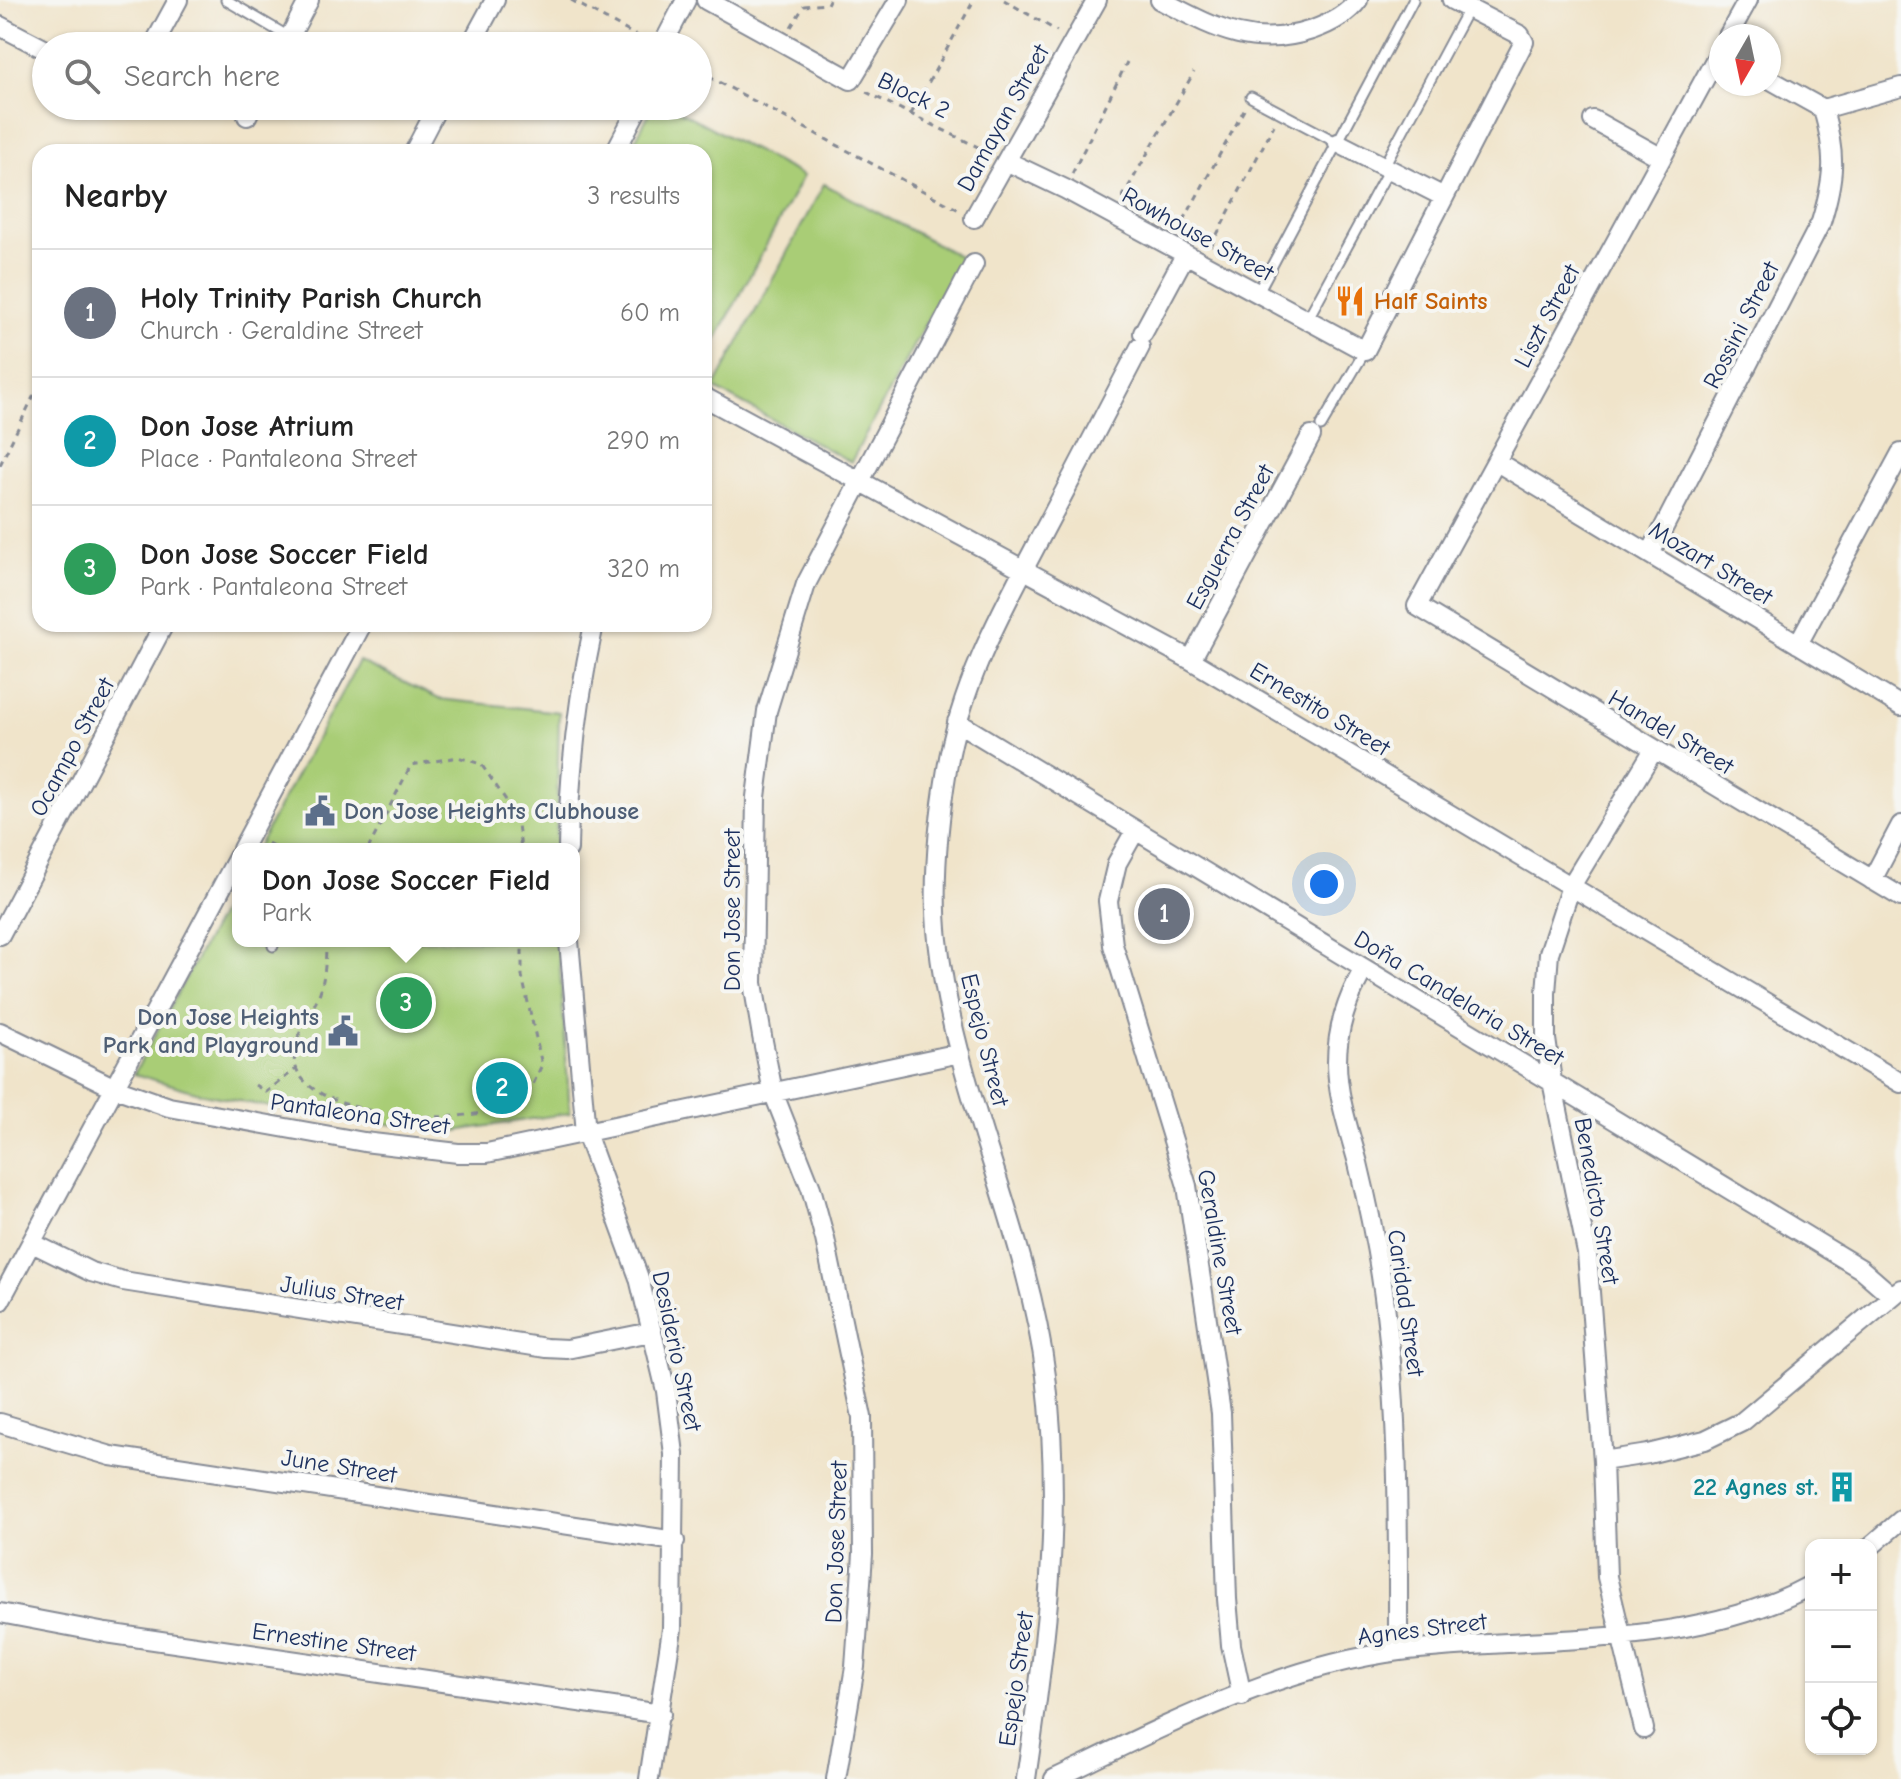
<!DOCTYPE html>
<meta charset="utf-8">
<style>
:root{--surface:#fff;--page:#f2f2f2;--text:#222;--muted:#767676;--line:#e0e0e0;--accent:#d1495b}
body{margin:0;font-family:"Comic Neue",sans-serif;background:var(--page);color:var(--text)}
.controls{position:absolute;right:24px;bottom:24px;display:grid;overflow:hidden;border-radius:16px;box-shadow:0 2px 6px #0004}
.controls button{width:72px;height:72px;display:grid;place-items:center;padding:0;border:0;border-bottom:2px solid var(--line);background:var(--surface);color:var(--text);font:40px sans-serif}
.compass{position:absolute;left:1709px;top:24px;width:72px;height:72px;border-radius:50%;background:var(--surface);box-shadow:0 2px 6px #0004;rotate:189deg}
.you{position:absolute;left:1324px;top:884px;width:28px;height:28px;margin:-20px;border:6px solid #fff;border-radius:50%;background:#1a73e8;box-shadow:0 0 0 12px #1a73e833}
.badge{display:grid;place-items:center;width:52px;height:52px;border-radius:50%;background:var(--accent);color:#fff;font-size:26px;font-weight:700}
.pin{position:absolute;translate:-50% -50%;border:4px solid #fff;box-shadow:0 2px 8px #0006}
.popup{position:absolute;left:232px;top:843px;width:348px;height:104px;box-sizing:border-box;display:grid;place-content:center;border-radius:16px;background:var(--surface);filter:drop-shadow(0 2px 6px #0005);font-size:26px;white-space:nowrap;color:var(--muted)}
.popup b{font-size:30px;color:var(--text)}
.popup::after{content:'';position:absolute;left:50%;top:100%;margin-left:-16px;border:16px solid transparent;border-top-color:var(--surface)}
.list{margin:0;padding:0;list-style:none}
h2{display:flex;justify-content:space-between;align-items:center;height:104px;margin:0;padding:0 32px;font-size:34px}
h2 small{font-size:26px;font-weight:400;color:var(--muted)}
.list li{display:grid;grid-template-columns:52px 1fr auto;gap:24px;align-items:center;box-sizing:border-box;height:128px;padding:0 32px;border-top:2px solid var(--line)}
.list b{display:block;font-size:30px;white-space:nowrap}
.list p{margin:0;font-size:26px;white-space:nowrap;color:var(--muted)}
.list em{font-size:26px;font-style:normal;color:var(--muted)}
.icon{flex:none;width:44px;height:44px;fill:none;stroke:currentColor;stroke-width:2;stroke-linecap:round;stroke-linejoin:round}
.map{position:relative;flex:none;width:1901px;height:1779px;overflow:hidden}
.search{position:absolute;background:var(--surface);box-shadow:0 2px 6px #0004;left:32px;top:32px;width:680px;height:88px;display:flex;align-items:center;gap:20px;box-sizing:border-box;padding:0 28px;border-radius:44px;color:var(--muted);font-size:30px}
.panel{position:absolute;background:var(--surface);box-shadow:0 2px 6px #0004;left:32px;top:144px;width:680px;height:488px;border-radius:24px}
.map>svg:first-child{display:block}
</style>
<div class="map">
<svg width="1901" height="1779" viewBox="0 0 1901 1779">
<rect width="100%" height="100%" fill="#f6f6f2"/>
<filter id="ink" filterUnits="userSpaceOnUse"><feTurbulence type="fractalNoise" baseFrequency=".0125" numOctaves="2"/><feDisplacementMap in="SourceGraphic" scale="16" xChannelSelector="R" yChannelSelector="G"/><feConvolveMatrix kernelMatrix="1 2 1 2 8 2 1 2 1" color-interpolation-filters="sRGB"/></filter>
<filter id="wash" filterUnits="userSpaceOnUse"><feTurbulence type="fractalNoise" baseFrequency=".006" numOctaves="4" result="noise"/><feDisplacementMap in="SourceGraphic" scale="32" xChannelSelector="R" yChannelSelector="G"/><feGaussianBlur stdDeviation="1.8" result="paint"/><feColorMatrix in="noise" values="0 0 0 0 0 0 0 0 0 0 0 0 0 0 0 0 0 1.4 0 .05"/><feComposite in="paint" operator="in"/></filter>
<g filter="url(#wash)">
<rect width="100%" height="100%" fill="#f0e4ca"/>
<!-- green -->
<path fill="#a9cd76" stroke="#627e6a" stroke-width="2" d="M653,106H670L803,176L704,362V152H629Z
M824,184L961,257L851,462L714,388Z
M359,661L439,699L559,712L556,849H256Z
M238,881V941H558L570,1113L456,1131L321,1117L203,1094L134,1074Z"/>
</g>
<g filter="url(#ink)">
<g fill="none" stroke-linecap="round" stroke-linejoin="round">
<!-- lane casing -->
<g stroke="#868a94" stroke-width="13">
<path id="lane" d="M226,0L289,37
M1251,97L1338,143
M1257,294L1413,0
M1307,320L1389,169L1386,162L1468,9
M1321,426L1365,351
M273,946L274,941"/>
</g>
<!-- street casing -->
<g stroke="#868a94" stroke-width="22">
<path id="street" d="M706,0L851,80L899,0
M1160,0C1213,27 1251,50 1312,30C1329,24 1347,15 1358,0
M0,26L46,50
M1728,36L1748,0
M153,46L178,0
M285,46L309,0
M470,46L495,0
M662,46L686,0
M1721,49L1417,606L1901,897
M1769,79L1823,109L1901,87
M247,116L252,106
M1593,120L1660,157
M1338,143L1442,196
M414,152L438,106
M615,152L639,106
M1006,161L1065,189L1365,351L1524,42L1520,35L1452,0
M974,218L1097,0
M1143,333L1185,255
M704,397L1191,660L1901,1083
M1497,462L1901,706
M1650,554L1821,222C1835,176 1836,155 1823,109
M1798,644L1901,453
M1191,660L1311,436
M957,722L1861,1269L1892,1296
M1135,831L1117,863L1108,901L1113,945L1187,1186L1221,1413L1227,1599L1231,1645L1242,1696
M242,849L362,624
M568,849C569,773 578,698 594,624
M1872,880L1901,825
M0,935L164,624
M569,941L586,1133L639,1278L666,1391L674,1454L672,1629L649,1779
M1363,970C1347,1000 1337,1028 1337,1062C1337,1096 1349,1130 1358,1163C1367,1200 1375,1238 1381,1276C1400,1401 1398,1525 1398,1651
M0,1032L115,1088L169,1107L364,1142L458,1153H487L960,1053
M32,1243L91,1272L123,1281L546,1348L567,1349L651,1332
M0,1301L238,857
M0,1423L111,1456L675,1541
M1603,1461L1648,1454L1705,1440L1742,1422L1901,1289
M1871,1546L1901,1520
M0,1613L106,1633L661,1714
M1644,1729L1607,1577L1603,1461L1587,1253L1552,1081L1546,1039V993L1549,953L1571,886L1653,751
M836,1779L855,1667L863,1554L862,1417L825,1239L811,1188L773,1092L762,1036L753,983L756,797L767,711L806,584L974,264
M1026,1779C1046,1643 1063,1514 1046,1376C1027,1227 954,1090 938,940C932,884 938,824 947,769C960,687 1001,612 1039,540C1073,476 1106,412 1140,347
M1054,1779C1163,1727 1279,1666 1400,1651C1532,1635 1691,1651 1811,1585"/>
</g>
<!-- path -->
<path stroke="#868a94" stroke-width="3" stroke-dasharray="6 6" stroke-linecap="butt" d="M571,0L644,40
M1004,0L1057,31
M791,27L804,6L827,4L829,0
M698,71L959,210
M866,92L988,152
M911,114L974,0
M1072,174L1127,62
M1122,198L1194,72
M1178,231L1245,108
M1211,246L1274,125
M0,465L35,393
M268,843L278,849
M368,849L411,765L458,757L481,764L517,816L521,849
M326,941C326,959 325,978 319,995C310,1017 286,1045 297,1070C320,1122 484,1130 524,1097C532,1091 537,1074 542,1065L522,976V941
M255,1085L266,1092L296,1069"/>
<!-- lane -->
<use href="#lane" stroke="#fff" stroke-width="9"/>
<!-- street -->
<use href="#street" stroke="#fff" stroke-width="18"/>
</g>
</g>
<!-- icons -->
<defs>
<g id="restaurant-bare" transform="scale(2.4)"><path d="M-5-6h1v4h1v-4h1v4h1v-4h1v5L-1.5 .5V6h-2V.5L-5-1ZM5-6V6H3V1.5H1.5Q1.5-4 5-6Z" fill="#e8710a" stroke="#f6f6f2" stroke-width="2.5" paint-order="stroke"/></g>
<g id="civic-bare" transform="scale(2.4)"><path d="M-.6-6.5H3V-4.5H.6V-3L4-1V1h2V6H-6V1h2V-1L-.6-3ZM-1.2 2.5V6h2.4V2.5Z" fill="#5c6f8a" stroke="#f6f6f2" stroke-width="2.5" paint-order="stroke"/></g>
<g id="building-bare" transform="scale(2.4)"><path d="M-4-6H4V6H1V3H-1V6H-4ZM-2.5-4.3h1.7v1.8h-1.7ZM.8-4.3h1.7v1.8H.8ZM-2.5-1h1.7V.8h-1.7ZM.8-1h1.7V.8H.8Z" fill="#0f9aa8" stroke="#f6f6f2" stroke-width="2.5" paint-order="stroke"/></g>
</defs>
<g fill-rule="evenodd">
<use href="#restaurant-bare" x="1350" y="301"/>
<use href="#civic-bare" x="320" y="811"/>
<use href="#civic-bare" x="343" y="1031"/>
<use href="#building-bare" x="1842" y="1487"/>
</g>
<g text-anchor="middle" dominant-baseline="central" stroke-width="8" stroke-linejoin="round" paint-order="stroke">
<!-- street labels -->
<g font-size="24" fill="#1b2f5e" stroke="#f6f6f2">
<text transform="translate(914 95) rotate(26)">Block 2</text>
<text transform="translate(1003 118) rotate(-61)">Damayan Street</text>
<text transform="translate(1198 234) rotate(29)">Rowhouse Street</text>
<text transform="translate(1547 316) rotate(-62)">Liszt Street</text>
<text transform="translate(1741 325) rotate(-63)">Rossini Street</text>
<text transform="translate(1230 537) rotate(-62)">Esguerra Street</text>
<text transform="translate(1711 563) rotate(31)">Mozart Street</text>
<text transform="translate(1320 709) rotate(31)">Ernestito Street</text>
<text transform="translate(1671 732) rotate(31)">Handel Street</text>
<text transform="translate(72 747) rotate(-62)">Ocampo Street</text>
<text transform="translate(732 910) rotate(-90)">Don Jose Street</text>
<text transform="translate(1459 998) rotate(31)">Doña Candelaria Street</text>
<text transform="translate(985 1040) rotate(76)">Espejo Street</text>
<text transform="translate(360 1114) rotate(8)">Pantaleona Street</text>
<text transform="translate(1597 1201) rotate(80)">Benedicto Street</text>
<text transform="translate(1220 1252) rotate(80)">Geraldine Street</text>
<text transform="translate(342 1293) rotate(9)">Julius Street</text>
<text transform="translate(1406 1303) rotate(82)">Caridad Street</text>
<text transform="translate(677 1351) rotate(78)">Desiderio Street</text>
<text transform="translate(339 1466) rotate(9)">June Street</text>
<text transform="translate(836 1542) rotate(-88)">Don Jose Street</text>
<text transform="translate(1422 1629) rotate(-7)">Agnes Street</text>
<text transform="translate(334 1642) rotate(8)">Ernestine Street</text>
<text transform="translate(1016 1679) rotate(-82)">Espejo Street</text>
</g>
<!-- food labels -->
<g font-size="24" font-weight="bold" fill="#c56008" stroke="#f6f6f2" text-anchor="start">
<text x="1374" y="301">Half Saints</text>
</g>
<!-- service labels -->
<g font-size="24" font-weight="bold" fill="#4e5e75" stroke="#f6f6f2" text-anchor="start">
<text x="344" y="811">Don Jose Heights Clubhouse</text>
<text x="319" y="1017" text-anchor="end">Don Jose Heights<tspan x="319" dy="28">Park and Playground</tspan></text>
</g>
<!-- culture labels -->
<g font-size="24" font-weight="bold" fill="#0d838f" stroke="#f6f6f2" text-anchor="end">
<text x="1818" y="1487">22 Agnes st.</text>
</g>
</g>
</svg>
<div class="controls">
<button>+</button>
<button>−</button>
<button><svg class="icon" aria-label="locate" viewBox="0 0 24 24"><circle cx="12" cy="12" r="6"/><path d="M12 2v4M12 18v4M2 12h4M18 12h4"/></svg></button>
</div>
<svg class="compass" viewBox="-18 -18 36 36"><path d="M0-13l5 13h-10z" fill="#e53935"/><path d="M0 13l5-13h-10z" fill="#767676"/></svg>
<div class="you"></div>
<div class="pin badge" style="left:1164px;top:914px;background:#6b7280">1</div>
<div class="pin badge" style="left:502px;top:1088px;background:#0f9aa8">2</div>
<div class="pin badge" style="left:406px;top:1003px;background:#2e9e5b">3</div>
<div class="popup"><b>Don Jose Soccer Field</b>Park</div>
<div class="search"><svg class="icon" aria-label="search" viewBox="0 0 24 24"><circle cx="10" cy="10" r="6"/><path d="M15 15l6 6"/></svg>Search here</div>
<section class="panel">
<h2>Nearby<small>3 results</small></h2>
<ul class="list">
<li><span class="badge" style="background:#6b7280">1</span><div><b>Holy Trinity Parish Church</b><p>Church · Geraldine Street</p></div><em>60 m</em></li>
<li><span class="badge" style="background:#0f9aa8">2</span><div><b>Don Jose Atrium</b><p>Place · Pantaleona Street</p></div><em>290 m</em></li>
<li><span class="badge" style="background:#2e9e5b">3</span><div><b>Don Jose Soccer Field</b><p>Park · Pantaleona Street</p></div><em>320 m</em></li>
</ul>
</section>
</div>
